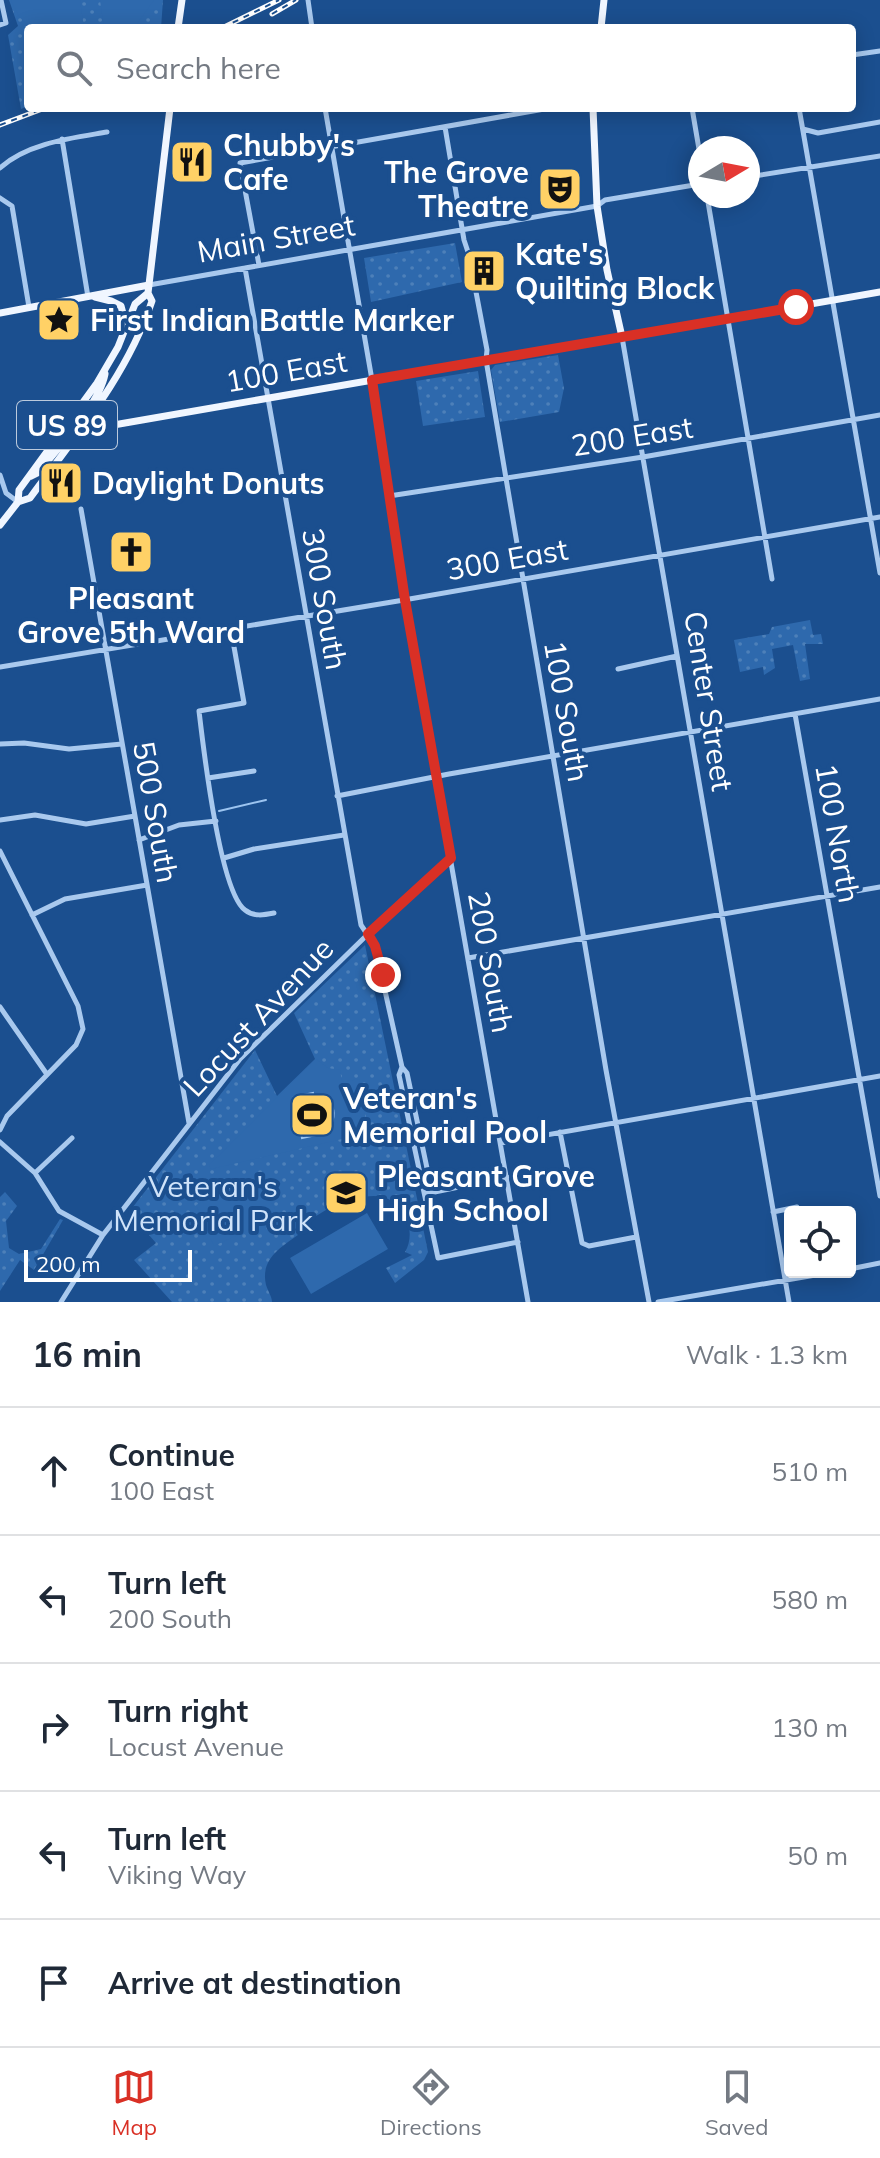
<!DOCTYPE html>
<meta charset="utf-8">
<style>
:root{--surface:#fff;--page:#f2f2f3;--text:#1f2937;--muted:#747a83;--line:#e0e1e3;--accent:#d93025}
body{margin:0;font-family:Mulish,sans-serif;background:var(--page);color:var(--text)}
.controls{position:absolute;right:24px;bottom:24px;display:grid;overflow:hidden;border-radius:8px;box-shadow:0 4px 20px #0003}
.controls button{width:72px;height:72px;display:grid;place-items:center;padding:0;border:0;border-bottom:2px solid var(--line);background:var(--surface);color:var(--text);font:40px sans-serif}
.compass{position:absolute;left:688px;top:136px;width:72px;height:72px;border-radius:50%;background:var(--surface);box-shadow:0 4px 20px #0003;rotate:80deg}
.scale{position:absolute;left:24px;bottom:20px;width:168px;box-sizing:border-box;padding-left:8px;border:4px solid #fff;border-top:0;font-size:22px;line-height:28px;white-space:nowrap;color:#fff;-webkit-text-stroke:6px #1b4f8f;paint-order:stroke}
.stop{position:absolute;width:24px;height:24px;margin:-18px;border:6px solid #d93025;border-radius:50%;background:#fff}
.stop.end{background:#d93025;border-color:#fff;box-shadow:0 2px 8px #0008}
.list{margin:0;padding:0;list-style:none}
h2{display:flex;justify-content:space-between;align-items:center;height:104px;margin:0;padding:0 32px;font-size:34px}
h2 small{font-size:26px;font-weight:400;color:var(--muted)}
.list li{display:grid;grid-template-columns:52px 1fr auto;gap:24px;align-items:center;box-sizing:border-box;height:128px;padding:0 32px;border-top:2px solid var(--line)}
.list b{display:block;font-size:30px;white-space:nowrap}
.list p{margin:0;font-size:26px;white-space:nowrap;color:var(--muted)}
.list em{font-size:26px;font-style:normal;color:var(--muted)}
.icon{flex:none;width:44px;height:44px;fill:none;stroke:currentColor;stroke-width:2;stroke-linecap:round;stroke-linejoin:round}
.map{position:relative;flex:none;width:880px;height:1302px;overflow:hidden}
.search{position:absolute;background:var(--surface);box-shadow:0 4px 20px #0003;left:24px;right:24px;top:24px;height:88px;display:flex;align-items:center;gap:20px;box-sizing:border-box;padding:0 28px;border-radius:8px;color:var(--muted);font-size:30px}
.sheet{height:744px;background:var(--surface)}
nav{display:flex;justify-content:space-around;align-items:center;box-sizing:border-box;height:112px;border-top:2px solid var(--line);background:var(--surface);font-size:22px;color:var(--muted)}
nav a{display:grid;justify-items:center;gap:4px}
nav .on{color:var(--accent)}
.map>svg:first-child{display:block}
</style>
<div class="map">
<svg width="880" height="1302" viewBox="0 0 880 1302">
<defs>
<pattern id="grass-dots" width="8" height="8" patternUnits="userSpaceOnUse" patternTransform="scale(2)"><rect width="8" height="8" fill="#2e69ad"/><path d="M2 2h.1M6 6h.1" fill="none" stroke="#4d80b9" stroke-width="1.8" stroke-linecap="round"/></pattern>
<pattern id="water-waves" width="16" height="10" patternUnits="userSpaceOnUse" patternTransform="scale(2)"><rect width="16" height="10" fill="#3c6290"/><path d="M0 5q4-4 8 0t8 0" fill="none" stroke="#597aa1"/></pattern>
</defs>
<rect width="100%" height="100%" fill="#1b4f8f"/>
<!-- grass -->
<path fill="url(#grass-dots)" d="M9,0H163L161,28H28V106L21,109L8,35L18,26Z
M455,243L462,282L371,302L364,258Z
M558,355L564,388L559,412L500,422L491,370L495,365Z
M478,371L485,417L423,426L416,381Z
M810,620L813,635L821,634L823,644H805L810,679L800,681L793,645L772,649L775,668L764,675L763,667L740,672L734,640L769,634L772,627Z
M365,945L428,1252L424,1260L395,1283L386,1268L412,1255L405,1252C418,1230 403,1196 374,1196C360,1196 349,1204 338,1211L334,1205L295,1229L298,1235C281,1247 260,1259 266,1285C268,1291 272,1297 272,1302H172L134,1260L156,1243L129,1212L255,1050L277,1096L315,1059L294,1013Z
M5,1192L17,1206L6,1221L9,1248L19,1254L41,1249L60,1219L63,1220L34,1270L20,1260L0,1291V1197Z"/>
<!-- pitch -->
<path fill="#2e69ad" d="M11,0H80L84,28H30L18,15Z
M100,0H154L134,28H104Z
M316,1059L328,1068L340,1070L342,1082L359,1079L368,1133L211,1169L209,1165Z
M259,1176L278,1216L214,1246L196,1205Z
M367,1213L388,1249L311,1294L290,1258Z"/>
<!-- water -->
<path fill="url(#water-waves)" stroke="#9cc4f0" stroke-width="2" d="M313,1093L316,1108L325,1098C334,1105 336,1114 331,1125L319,1119L321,1134L302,1138L294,1097Z"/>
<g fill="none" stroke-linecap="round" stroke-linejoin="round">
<!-- stream -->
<path stroke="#9cc4f0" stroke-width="2" d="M219,811L266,800"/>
<!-- minor -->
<path stroke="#a9c9ee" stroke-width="5" d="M308,0L312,28
M0,25L6,23L1,0
M852,55L880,51
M325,108L372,380L405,600L528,1302
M692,108L700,155
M799,108L880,573
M445,127L464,240L469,255L487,350L486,360L606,1070L649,1302
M803,129L818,133L880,122
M62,139L88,297
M0,168C27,143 72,138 107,132
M748,177L880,156
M707,196L772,579
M0,198L12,206L29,307
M259,265L240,163L550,108
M245,268L361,925L375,946L402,1067L407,1073L432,1192
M149,285L597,206L605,200L700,184
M622,337L789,1302
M0,475L6,493L18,502
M389,496L643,457L880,415
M81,509L189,1123
M231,630L244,703L199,711C203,745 220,892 245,910C254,917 264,915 274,913
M0,667L398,601L880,517
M618,669L677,656
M795,714L880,1196
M0,744L24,743L69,749L122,744
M208,778L254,771
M337,796L449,774L880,699
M0,820L35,815L86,824L135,816
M139,840L179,825L216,821
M0,851L78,1006L83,1029L76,1045L7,1116L0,1130
M224,858L254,849L344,835
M32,915L65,899L147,885
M468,958L880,887
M0,1007L46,1073
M402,1067L399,1075L438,1258L518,1242
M560,1132L582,1243L589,1246L636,1237
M0,1142L35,1173L59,1211L103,1235
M501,1143L880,1076
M35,1173L72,1138
M425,1194L507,1177
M773,1212L797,1207
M850,1269L880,1263
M61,1302L103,1235L240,1059L368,934L451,858
M658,1302L833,1272"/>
<!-- major -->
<path stroke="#f0f6ff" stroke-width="7" d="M178,28L182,0
M601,28L604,0
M593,108L597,206L607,270L622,337
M148,293L170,108
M95,297L111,301L121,306L126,325
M0,313L149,285
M74,427L79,431L880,292
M31,476L39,472C59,446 99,405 105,374
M18,502L30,498C76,435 127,376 152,301L148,293
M0,525L18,502L19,490L97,383L118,347L135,304L148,293"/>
<!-- rail casing -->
<g stroke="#fff" stroke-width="5">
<path id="rail" d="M272,14L296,0
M222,28L279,0
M0,125L45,108"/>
</g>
<!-- rail -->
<use href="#rail" stroke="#1b4f8f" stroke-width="2" stroke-dasharray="6" stroke-linecap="butt"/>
</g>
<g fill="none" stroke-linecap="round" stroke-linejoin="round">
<!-- route -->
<path stroke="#d93025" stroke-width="10" d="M383,975L375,946L368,934L451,858L405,600L372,380L796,307"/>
</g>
<!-- icons -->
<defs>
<g id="restaurant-square" transform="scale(2.3)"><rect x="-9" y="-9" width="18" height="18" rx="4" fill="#ffd166" stroke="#1b4f8f"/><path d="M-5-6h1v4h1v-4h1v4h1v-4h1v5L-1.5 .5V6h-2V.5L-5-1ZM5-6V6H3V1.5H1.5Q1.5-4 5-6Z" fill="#111"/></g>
<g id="theatre-square" transform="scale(2.3)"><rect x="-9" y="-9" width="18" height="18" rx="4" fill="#ffd166" stroke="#1b4f8f"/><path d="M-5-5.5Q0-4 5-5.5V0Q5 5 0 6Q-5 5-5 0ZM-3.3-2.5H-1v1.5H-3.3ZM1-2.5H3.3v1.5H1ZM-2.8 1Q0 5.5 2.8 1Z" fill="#111"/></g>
<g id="building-square" transform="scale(2.3)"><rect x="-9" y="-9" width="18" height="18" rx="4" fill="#ffd166" stroke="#1b4f8f"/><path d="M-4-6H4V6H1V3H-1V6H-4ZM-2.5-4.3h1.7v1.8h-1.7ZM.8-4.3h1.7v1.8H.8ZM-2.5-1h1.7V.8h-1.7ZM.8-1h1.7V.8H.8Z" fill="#111"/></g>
<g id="sight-square" transform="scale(2.3)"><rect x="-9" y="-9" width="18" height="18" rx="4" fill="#ffd166" stroke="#1b4f8f"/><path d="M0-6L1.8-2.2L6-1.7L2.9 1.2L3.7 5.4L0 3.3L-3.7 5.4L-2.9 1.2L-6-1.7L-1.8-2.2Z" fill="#111"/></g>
<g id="church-square" transform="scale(2.3)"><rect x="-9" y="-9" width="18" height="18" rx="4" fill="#ffd166" stroke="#1b4f8f"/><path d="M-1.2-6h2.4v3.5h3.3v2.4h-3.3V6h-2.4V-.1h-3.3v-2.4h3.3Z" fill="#111"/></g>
<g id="stadium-square" transform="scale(2.3)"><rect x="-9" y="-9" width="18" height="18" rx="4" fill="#ffd166" stroke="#1b4f8f"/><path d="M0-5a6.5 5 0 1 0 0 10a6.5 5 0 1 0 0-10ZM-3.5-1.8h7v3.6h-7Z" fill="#111"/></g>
<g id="school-square" transform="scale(2.3)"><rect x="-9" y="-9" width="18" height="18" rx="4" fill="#ffd166" stroke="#1b4f8f"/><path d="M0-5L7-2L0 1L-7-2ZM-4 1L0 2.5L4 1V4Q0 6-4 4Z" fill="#111"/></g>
</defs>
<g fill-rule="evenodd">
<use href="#restaurant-square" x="192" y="162"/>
<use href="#theatre-square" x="560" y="189"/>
<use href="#building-square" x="484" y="271"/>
<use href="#sight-square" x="59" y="320"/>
<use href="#restaurant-square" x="61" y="483"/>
<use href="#church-square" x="131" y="552"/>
<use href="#stadium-square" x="312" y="1115"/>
<use href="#school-square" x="346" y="1193"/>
</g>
<g text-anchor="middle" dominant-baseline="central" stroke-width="8" stroke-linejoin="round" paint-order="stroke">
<!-- shield labels -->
<rect fill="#1b4f8f" stroke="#bbcadd" stroke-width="2" x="17" y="401" width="100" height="48" rx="6"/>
<g font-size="28" font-weight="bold" fill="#fff">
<text x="67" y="425">US 89</text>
</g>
<!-- poi labels -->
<g font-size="30" font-weight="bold" fill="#fff" stroke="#1b4f8f" text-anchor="start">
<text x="223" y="145">Chubby's<tspan x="223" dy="34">Cafe</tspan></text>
<text x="529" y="172" text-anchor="end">The Grove<tspan x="529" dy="34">Theatre</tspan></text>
<text x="515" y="254">Kate's<tspan x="515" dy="34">Quilting Block</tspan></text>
<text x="90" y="320">First Indian Battle Marker</text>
<text x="92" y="483">Daylight Donuts</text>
<text x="131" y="598" text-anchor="middle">Pleasant<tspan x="131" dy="34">Grove 5th Ward</tspan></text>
<text x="343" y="1098">Veteran's<tspan x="343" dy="34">Memorial Pool</tspan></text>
<text x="377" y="1176">Pleasant Grove<tspan x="377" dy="34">High School</tspan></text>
</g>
<!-- street labels -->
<g font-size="30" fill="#fff" stroke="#1b4f8f">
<text transform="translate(276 238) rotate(-10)">Main Street</text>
<text transform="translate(286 371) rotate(-10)">100 East</text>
<text transform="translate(632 436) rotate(-9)">200 East</text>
<text transform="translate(507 559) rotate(-10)">300 East</text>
<text transform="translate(325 599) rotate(80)">300 South</text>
<text transform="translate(709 701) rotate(81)">Center Street</text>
<text transform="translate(567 711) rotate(80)">100 South</text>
<text transform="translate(156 812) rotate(80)">500 South</text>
<text transform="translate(838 833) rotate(80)">100 North</text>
<text transform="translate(491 962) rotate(80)">200 South</text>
<text transform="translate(258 1017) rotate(-47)">Locust Avenue</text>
</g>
<!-- park labels -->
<g font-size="30" fill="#cfe3fa" stroke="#1b4f8f">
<text x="213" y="1186">Veteran's<tspan x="213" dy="34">Memorial Park</tspan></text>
</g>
</g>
</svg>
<div class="controls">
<button><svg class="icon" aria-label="locate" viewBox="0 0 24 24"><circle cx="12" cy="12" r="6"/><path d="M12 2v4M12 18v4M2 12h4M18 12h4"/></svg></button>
</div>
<svg class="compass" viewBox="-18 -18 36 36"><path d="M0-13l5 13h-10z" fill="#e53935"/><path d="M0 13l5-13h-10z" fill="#747a83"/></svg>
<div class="scale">200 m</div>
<div class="stop" style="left:796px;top:307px"></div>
<div class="stop end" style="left:383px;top:975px"></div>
<div class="search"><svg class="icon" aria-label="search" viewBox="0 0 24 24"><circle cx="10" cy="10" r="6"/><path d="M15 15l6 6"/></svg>Search here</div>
</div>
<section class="sheet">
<h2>16 min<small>Walk · 1.3 km</small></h2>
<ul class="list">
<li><svg class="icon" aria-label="ahead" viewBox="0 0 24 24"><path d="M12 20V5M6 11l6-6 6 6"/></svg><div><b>Continue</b><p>100 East</p></div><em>510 m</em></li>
<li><svg class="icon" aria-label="left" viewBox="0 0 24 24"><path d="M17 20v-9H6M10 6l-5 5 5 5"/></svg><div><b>Turn left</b><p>200 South</p></div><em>580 m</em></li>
<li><svg class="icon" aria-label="right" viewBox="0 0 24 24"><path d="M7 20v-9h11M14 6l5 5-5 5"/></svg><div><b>Turn right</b><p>Locust Avenue</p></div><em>130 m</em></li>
<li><svg class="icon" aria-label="left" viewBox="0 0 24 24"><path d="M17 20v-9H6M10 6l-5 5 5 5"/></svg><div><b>Turn left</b><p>Viking Way</p></div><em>50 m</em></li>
<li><svg class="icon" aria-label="arrive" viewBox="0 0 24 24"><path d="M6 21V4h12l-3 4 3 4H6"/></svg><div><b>Arrive at destination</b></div></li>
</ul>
</section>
<nav>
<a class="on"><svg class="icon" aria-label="map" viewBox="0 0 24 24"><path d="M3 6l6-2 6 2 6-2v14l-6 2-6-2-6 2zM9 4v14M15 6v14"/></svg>Map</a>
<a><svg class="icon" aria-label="directions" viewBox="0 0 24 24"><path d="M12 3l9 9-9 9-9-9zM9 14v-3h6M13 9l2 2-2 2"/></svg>Directions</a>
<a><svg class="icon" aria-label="saved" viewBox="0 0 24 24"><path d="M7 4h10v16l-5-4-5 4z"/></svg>Saved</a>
</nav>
